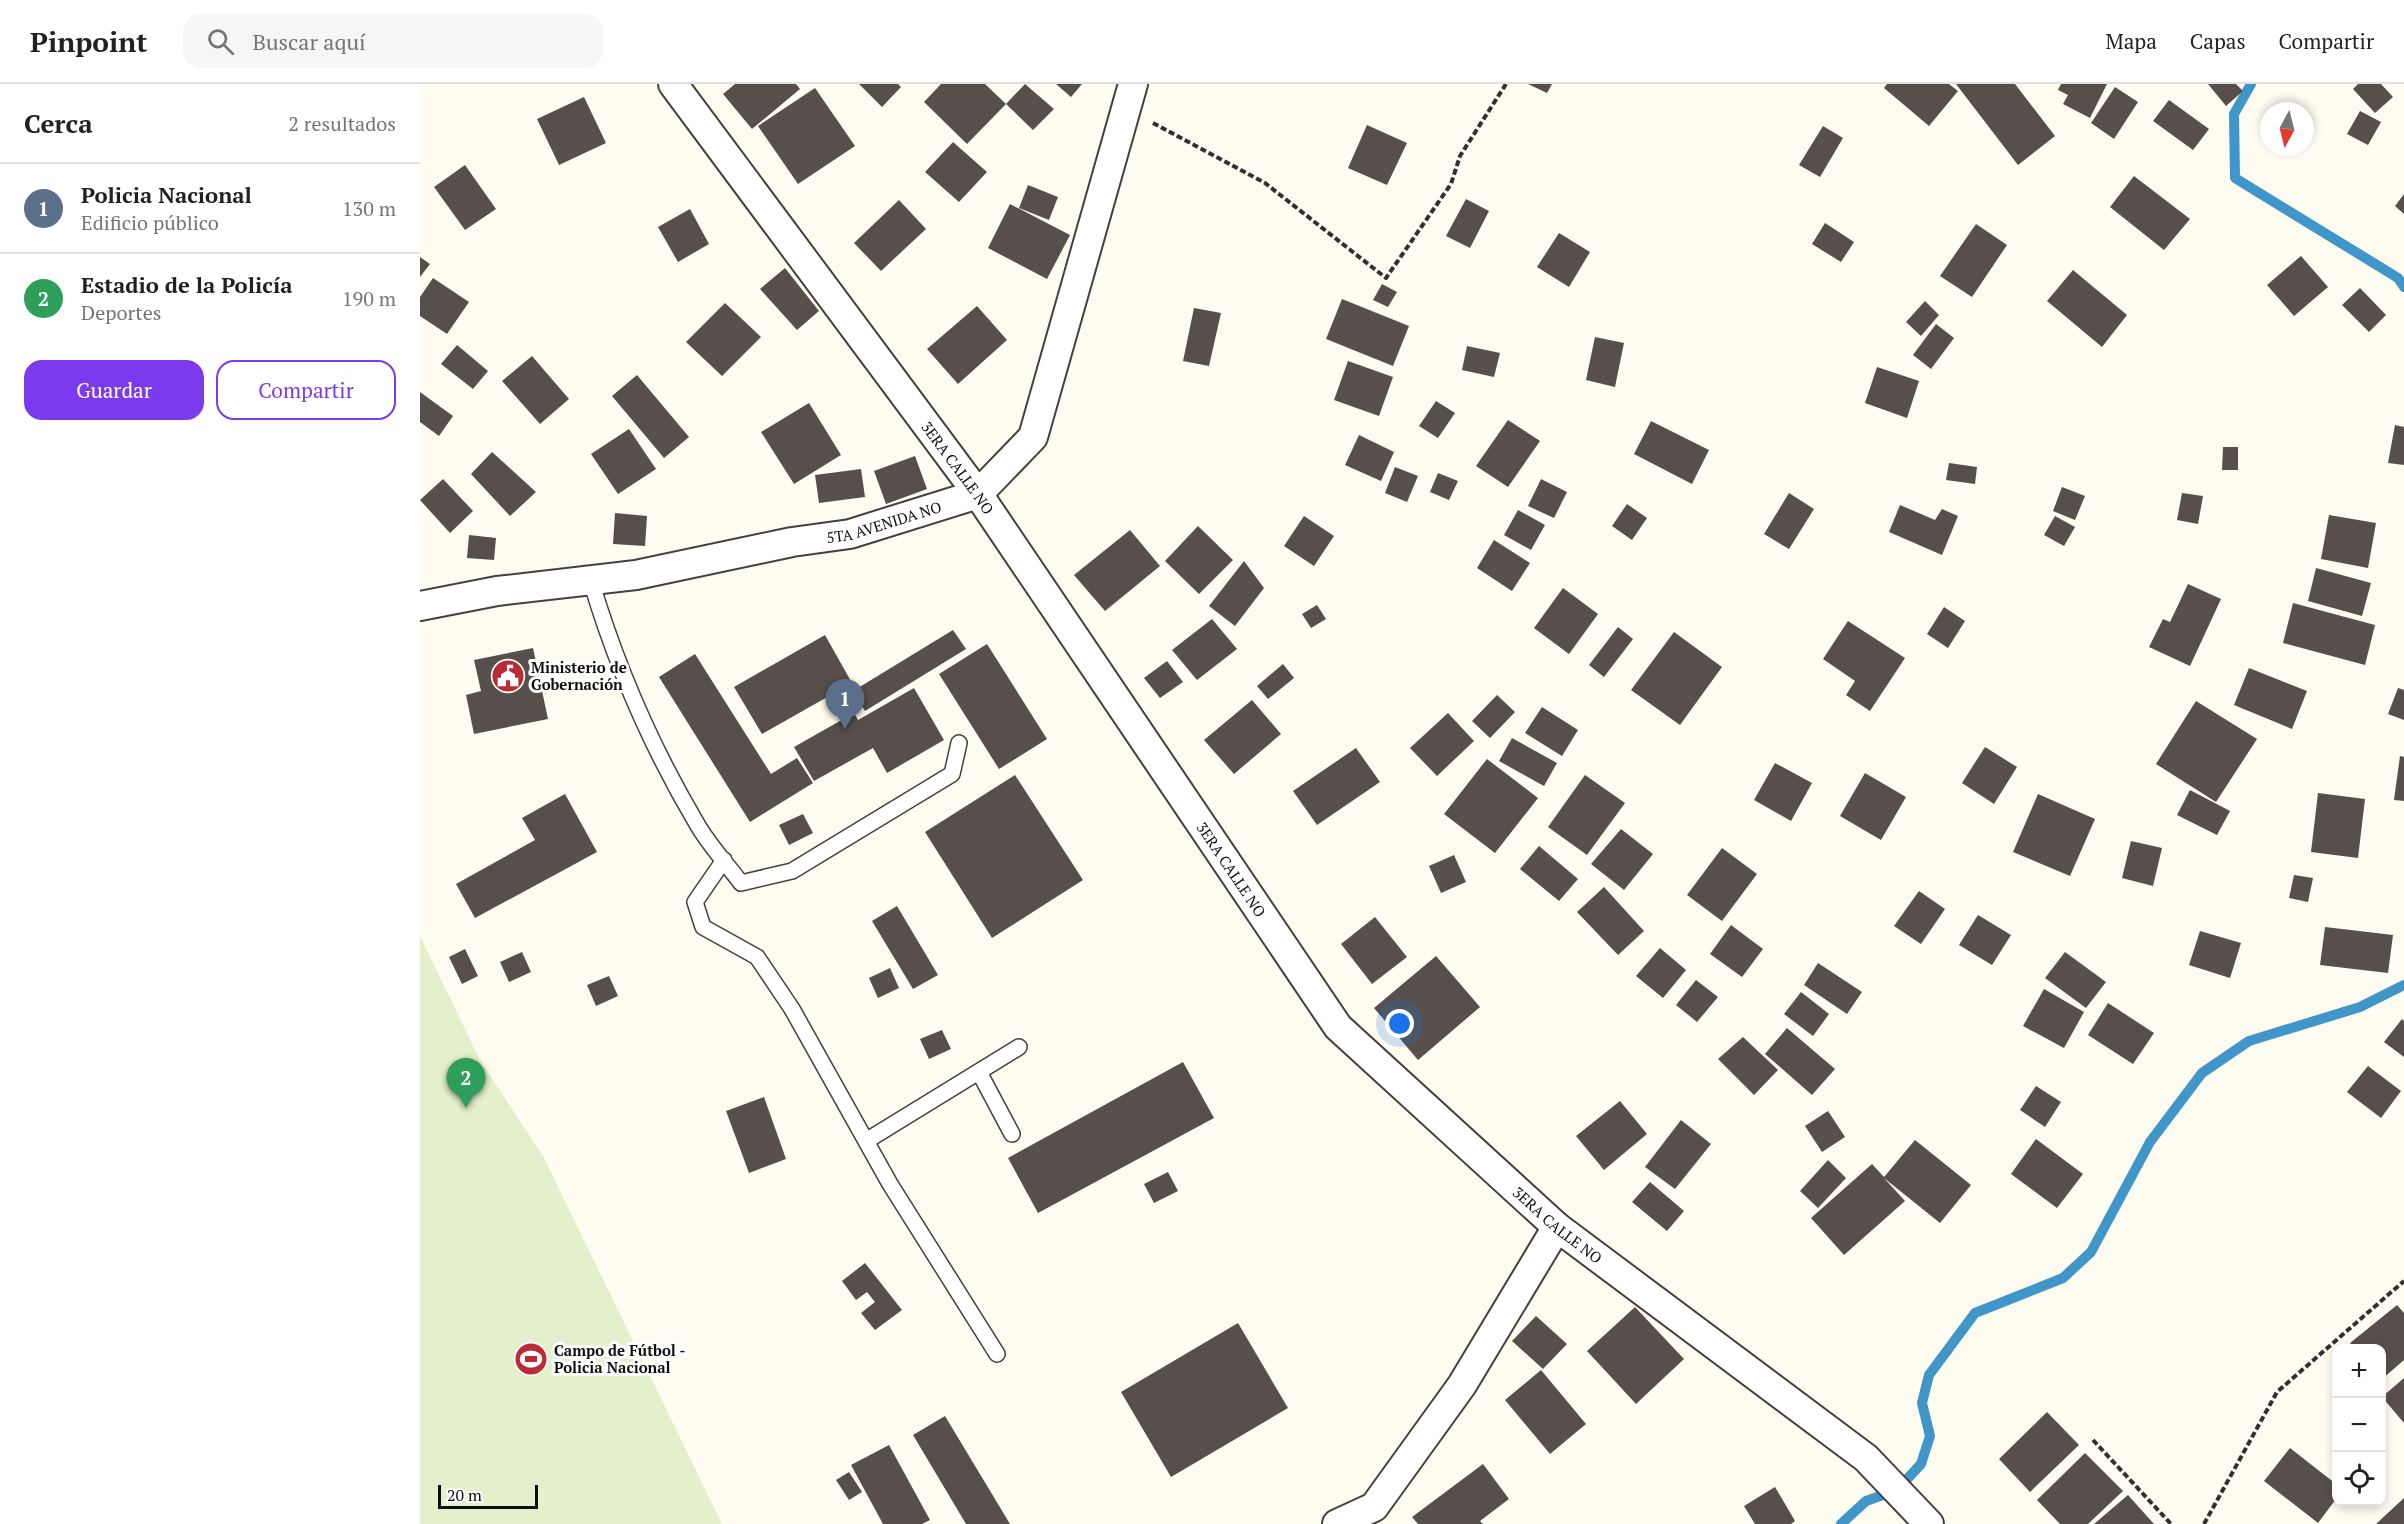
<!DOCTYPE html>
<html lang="es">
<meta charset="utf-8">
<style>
:root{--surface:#fff;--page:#f6f6f6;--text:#202124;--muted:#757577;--line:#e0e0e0;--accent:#7c3aed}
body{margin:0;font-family:"PT Serif",serif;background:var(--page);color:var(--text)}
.controls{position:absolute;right:18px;bottom:18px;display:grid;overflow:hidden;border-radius:12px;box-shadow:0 3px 9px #0003}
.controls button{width:54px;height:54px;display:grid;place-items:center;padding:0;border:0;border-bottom:2px solid var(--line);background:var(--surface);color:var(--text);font:30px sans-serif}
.compass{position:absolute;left:1840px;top:18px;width:54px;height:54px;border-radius:50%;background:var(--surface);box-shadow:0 3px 9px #0003;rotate:187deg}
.scale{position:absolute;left:18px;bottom:15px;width:100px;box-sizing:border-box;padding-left:6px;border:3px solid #0e0e0e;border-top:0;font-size:16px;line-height:21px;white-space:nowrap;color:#0e0e0e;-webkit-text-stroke:4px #fff;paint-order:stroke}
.you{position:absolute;left:980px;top:940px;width:21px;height:21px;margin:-15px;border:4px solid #fff;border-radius:50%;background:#1a73e8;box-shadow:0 0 0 9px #1a73e833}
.badge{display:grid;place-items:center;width:39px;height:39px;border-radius:50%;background:var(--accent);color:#fff;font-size:20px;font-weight:700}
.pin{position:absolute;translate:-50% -50px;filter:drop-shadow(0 2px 3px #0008)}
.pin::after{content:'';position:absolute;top:32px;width:21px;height:18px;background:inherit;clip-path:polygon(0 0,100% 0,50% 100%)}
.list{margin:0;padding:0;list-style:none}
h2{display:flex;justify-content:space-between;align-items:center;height:78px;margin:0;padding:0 24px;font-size:26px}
h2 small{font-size:20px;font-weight:400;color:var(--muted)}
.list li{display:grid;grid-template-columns:39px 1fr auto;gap:18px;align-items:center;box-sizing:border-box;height:90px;padding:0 24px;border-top:2px solid var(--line)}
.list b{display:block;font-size:22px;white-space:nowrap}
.list p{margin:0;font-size:20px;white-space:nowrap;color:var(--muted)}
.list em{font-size:20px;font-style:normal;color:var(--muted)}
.actions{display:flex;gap:12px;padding:18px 24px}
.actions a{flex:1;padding:14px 0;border:2px solid var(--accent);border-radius:18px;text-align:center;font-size:21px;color:var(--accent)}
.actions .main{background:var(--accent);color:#fff}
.icon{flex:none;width:33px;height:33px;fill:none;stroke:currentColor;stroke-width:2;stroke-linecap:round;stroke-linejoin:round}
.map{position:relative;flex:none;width:1984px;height:1440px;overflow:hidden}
header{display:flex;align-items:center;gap:36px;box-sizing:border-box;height:84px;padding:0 30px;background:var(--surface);border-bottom:2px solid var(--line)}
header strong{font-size:28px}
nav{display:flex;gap:33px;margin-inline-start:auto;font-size:21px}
.search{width:420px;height:54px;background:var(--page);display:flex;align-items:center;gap:15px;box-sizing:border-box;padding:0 21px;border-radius:18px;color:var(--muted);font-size:22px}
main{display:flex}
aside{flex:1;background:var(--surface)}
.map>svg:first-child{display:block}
</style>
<header>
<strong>Pinpoint</strong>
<div class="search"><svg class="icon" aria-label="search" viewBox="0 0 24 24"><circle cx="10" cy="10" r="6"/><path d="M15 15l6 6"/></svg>Buscar aquí</div>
<nav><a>Mapa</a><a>Capas</a><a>Compartir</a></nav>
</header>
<main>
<aside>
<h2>Cerca<small>2 resultados</small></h2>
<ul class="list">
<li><span class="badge" style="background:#5c6f8a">1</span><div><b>Policia Nacional</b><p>Edificio público</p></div><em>130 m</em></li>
<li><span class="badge" style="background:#2e9e5b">2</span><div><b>Estadio de la Policía</b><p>Deportes</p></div><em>190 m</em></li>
</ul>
<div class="actions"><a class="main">Guardar</a><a>Compartir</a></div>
</aside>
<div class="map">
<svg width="1984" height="1440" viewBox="0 0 1984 1440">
<rect width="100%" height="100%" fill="#fefbf0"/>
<!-- pitch -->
<path fill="#e4efcc" d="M0,852L60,976L123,1072L302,1440H0Z"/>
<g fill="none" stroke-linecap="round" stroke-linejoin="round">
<!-- stream -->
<path stroke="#4095c9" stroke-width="10" d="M1831,0L1814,30L1815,94L1978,194L1984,203
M1421,1440L1446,1417L1477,1406L1501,1380L1510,1352L1502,1319L1509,1291L1555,1229L1643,1194L1671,1168L1730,1058L1782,989L1829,957L1940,923L1984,901"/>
</g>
<!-- building -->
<path fill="#574f4b" d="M315,0H376L380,5L332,45L303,10Z
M439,0H478L481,3L462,23Z
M521,0H565L586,20L547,60L504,18Z
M605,0L634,25L613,46L586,20Z
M636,0H662L651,13Z
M1108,0H1132L1127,9Z
M1467,0H1529L1538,7L1509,42L1464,4Z
M1536,0H1595L1635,52L1598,81Z
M1641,0H1687L1670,34L1643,20L1648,11L1638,6Z
M1788,0H1816L1823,7L1806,22Z
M1938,0H1961L1973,13L1955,29L1933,5Z
M1695,3L1718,18L1694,55L1671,39Z
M395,4L435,62L378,100L338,42Z
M164,13L186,59L139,81L117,35Z
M1749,16L1789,45L1773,66L1733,37Z
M1940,27L1961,38L1948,61L1927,50Z
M947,41L987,59L967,101L928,84Z
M1403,42L1423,54L1400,93L1379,81Z
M533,58L567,88L539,118L505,88Z
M45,81L76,125L45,146L14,103Z
M1714,92L1770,135L1744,166L1690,123Z
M608,101L638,113L629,136L599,124Z
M1984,110V130L1975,122Z
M1046,115L1069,127L1050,164L1026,152Z
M479,116L506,145L461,187L434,159Z
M590,120L650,151L627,195L568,164Z
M270,125L289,160L258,178L238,143Z
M1405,139L1434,158L1421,178L1392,160Z
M1556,140L1587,161L1552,213L1520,192Z
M1139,149L1170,168L1149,203L1117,183Z
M1881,172L1908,203L1874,232L1847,201Z
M0,173L10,180L0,193Z
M365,184L399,227L377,246L340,205Z
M1653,186L1707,231L1682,263L1627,217Z
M13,194L49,218L27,250L0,232V213Z
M962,200L977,208L968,223L953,216Z
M1940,204L1966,231L1949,248L1922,221Z
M922,215L989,242L973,282L906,255Z
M1505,217L1519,231L1501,252L1486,238Z
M305,219L341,253L302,292L266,258Z
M557,222L587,256L538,300L507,265Z
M774,224L801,229L789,282L763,277Z
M1516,240L1534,254L1511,285L1493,271Z
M1175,253L1204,259L1195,303L1166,296Z
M37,261L68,287L53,305L21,280Z
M1047,262L1080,269L1074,293L1042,286Z
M112,272L149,315L120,340L82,297Z
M928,277L973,293L959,332L914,316Z
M1457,283L1499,297L1487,334L1445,319Z
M217,291L269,353L244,374L192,312Z
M0,308L33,332L19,352L0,338Z
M1016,317L1035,329L1018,354L999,342Z
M389,319L421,371L374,400L341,348Z
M1088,336L1120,357L1088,403L1056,382Z
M1231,337L1289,366L1272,400L1214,370Z
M1975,341L1984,343V381L1968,379Z
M209,345L236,385L198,410L171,370Z
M939,351L974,368L961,397L925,381Z
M1803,363H1818V386H1802Z
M72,368L116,408L90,432L51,390Z
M495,372L507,405L466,420L454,387Z
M1529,379L1557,383L1555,400L1526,396Z
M975,383L998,392L987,418L965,409Z
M441,385L445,413L399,419L395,391Z
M1018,389L1038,397L1029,416L1010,408Z
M23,395L53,427L30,449L0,416Z
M1121,395L1147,408L1134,434L1108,422Z
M1642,403L1665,412L1655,436L1633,427Z
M1369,409L1394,425L1369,465L1344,450Z
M1762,409L1783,412L1778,440L1757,436Z
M1207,420L1227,434L1212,456L1192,442Z
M1480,421L1515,436L1522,425L1538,432L1522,471L1469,448Z
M1098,426L1125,441L1111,466L1084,451Z
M195,429L227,432L225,462L193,460Z
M1909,431L1956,439L1948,484L1901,475Z
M884,432L914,452L894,482L864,462Z
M1635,432L1655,443L1644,462L1624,451Z
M778,442L813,476L779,510L745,477Z
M710,446L740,482L685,527L654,491Z
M49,451L76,454L74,476L47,474Z
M1074,456L1110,479L1092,507L1057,484Z
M824,477L844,504L815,542L789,522Z
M1896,484L1951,499L1942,532L1888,517Z
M1768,500L1801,515L1770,582L1729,563L1743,535L1750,538Z
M1143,504L1178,530L1149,570L1114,544Z
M1873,519L1955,541L1945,581L1863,559Z
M897,521L906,535L891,544L882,530Z
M1524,523L1545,537L1528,564L1507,550Z
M792,535L817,565L777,596L752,566Z
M1428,537L1485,574L1450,627L1426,611L1435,597L1403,575Z
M1198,543L1213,555L1184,593L1169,581Z
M533,546L546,565L445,627L433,607Z
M1254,548L1302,583L1260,641L1211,606Z
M405,551L432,599L342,650L314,603Z
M567,560L627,655L579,685L519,590Z
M113,564L128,635L54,650L46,611L61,607L54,576Z
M275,570L351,690L377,674L393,699L330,738L239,593Z
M747,577L763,598L740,614L724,594Z
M863,580L874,594L848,615L837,602Z
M1829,584L1887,607L1872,645L1814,621Z
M494,604L524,656L467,689L453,664L394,697L374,663L434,629L438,636Z
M1978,604L1984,606V636L1968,630Z
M1077,611L1095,628L1070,654L1052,637Z
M832,616L861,650L814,690L784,656Z
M1776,617L1837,655L1796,718L1736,680Z
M1122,623L1158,646L1142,672L1105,649Z
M1028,629L1054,657L1017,692L990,664Z
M1092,654L1137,679L1124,702L1079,677Z
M1565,663L1597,683L1574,720L1542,699Z
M936,664L960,698L897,741L873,707Z
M1980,672L1984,673V717L1974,716Z
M1067,675L1118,714L1075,769L1024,730Z
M1355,679L1392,699L1371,737L1334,716Z
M1445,689L1486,713L1461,756L1420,732Z
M595,691L663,796L572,854L505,748Z
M1165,691L1205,719L1167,771L1128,743Z
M1770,706L1810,727L1797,751L1757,731Z
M1898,709L1945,715L1938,774L1891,768Z
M145,710L177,768L55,834L36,800L115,756L102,734Z
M1618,710L1675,735L1650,792L1593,768Z
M383,730L393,749L369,761L359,741Z
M1201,745L1233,770L1204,806L1171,780Z
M1711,757L1742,764L1733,802L1702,794Z
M1119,762L1158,795L1139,817L1100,785Z
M1302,764L1337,790L1302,837L1267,811Z
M1034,771L1046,798L1021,809L1009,782Z
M1874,791L1893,794L1888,818L1869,814Z
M1184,803L1224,847L1198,871L1157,828Z
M1499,807L1525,825L1501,860L1474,842Z
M477,822L518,891L493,905L452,837Z
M1558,831L1591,851L1572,881L1539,861Z
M955,833L987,873L952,900L921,860Z
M1311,841L1343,865L1322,893L1290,870Z
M1905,843L1973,851L1968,889L1900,881Z
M1780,847L1821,859L1810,894L1769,881Z
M1240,864L1266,886L1243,914L1216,892Z
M45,865L58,892L42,900L29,873Z
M102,868L111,888L89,898L80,878Z
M1645,868L1686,898L1666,924L1625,894Z
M1016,872L1060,923L998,976L954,924Z
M1398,879L1442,908L1427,930L1384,901Z
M470,884L479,904L458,914L449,894Z
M189,892L198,912L176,922L167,901Z
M1276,896L1298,913L1277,938L1256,921Z
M1624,905L1664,928L1644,964L1603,942Z
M1381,908L1409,930L1393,952L1364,930Z
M1688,919L1734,949L1713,980L1668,951Z
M1982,935L1984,937V973L1964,958Z
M1367,944L1415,985L1392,1011L1345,970Z
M522,946L531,965L509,975L500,955Z
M1323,953L1358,986L1334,1011L1298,975Z
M763,978L794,1034L618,1129L588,1074Z
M1948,982L1981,1007L1961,1034L1927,1008Z
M1616,1002L1641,1018L1625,1043L1600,1026Z
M344,1013L366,1075L329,1089L306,1027Z
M1200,1017L1227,1050L1184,1086L1156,1052Z
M1408,1027L1425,1053L1402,1068L1385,1042Z
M1261,1036L1291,1060L1255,1105L1225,1083Z
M1616,1055L1663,1090L1637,1124L1591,1090Z
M1495,1056L1551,1101L1520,1139L1464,1094L1485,1117L1424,1171L1391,1134L1452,1080L1464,1093Z
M1408,1076L1426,1094L1398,1124L1380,1107Z
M748,1088L758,1107L734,1119L724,1100Z
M1230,1098L1264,1127L1247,1147L1212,1118Z
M445,1179L482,1226L455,1246L441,1229L455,1218L447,1208L436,1216L422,1197Z
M1977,1221L1984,1229V1276L1962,1295V1264H1935L1930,1259Z
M1215,1223L1264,1275L1216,1320L1167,1267Z
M1116,1232L1147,1260L1123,1285L1092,1257Z
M818,1239L868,1324L751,1393L701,1308Z
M1121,1286L1166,1340L1130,1370L1085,1316Z
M1984,1294V1339L1962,1313Z
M1627,1328L1659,1361L1610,1408L1579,1375Z
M525,1332L590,1440H546L493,1351Z
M469,1361L510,1436L502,1440H463L431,1381Z
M1870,1364L1916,1400V1415L1898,1439L1844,1397Z
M1665,1369L1703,1407L1668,1440H1640L1617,1416Z
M1063,1380L1089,1415L1060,1437L1063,1440H998L992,1433Z
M429,1388L442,1408L429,1416L416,1396Z
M1355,1403L1375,1437L1371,1440H1335L1324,1422Z
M1708,1411L1734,1440H1674Z
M1984,1414V1440H1956Z"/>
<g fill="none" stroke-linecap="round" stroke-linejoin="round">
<!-- service casing -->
<g stroke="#414141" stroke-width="18">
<path id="service" d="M171,497C196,581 232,664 277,740C289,761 306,779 321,799L372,787L532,690L539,659
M304,776L275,818L283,843L337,873L372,925L470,1100L577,1270
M559,988L592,1050
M446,1057L599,963"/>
</g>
<!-- minor casing -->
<g stroke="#414141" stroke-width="32">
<g id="minor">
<path id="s1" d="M253,0L558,410L918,943L1137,1143L1446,1374L1509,1440"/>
<path id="s2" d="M0,522L77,507L216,491L372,458L430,450L558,410L613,353L713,0"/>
<path d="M917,1440L954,1423L1042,1301L1137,1143"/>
</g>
</g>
<!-- path -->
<path stroke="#303030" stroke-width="4" stroke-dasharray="6 3" stroke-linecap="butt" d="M733,39L845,99L966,194L1031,100L1040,72L1086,0
M1673,1356L1751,1440
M1784,1440L1857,1308L1984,1197"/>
<!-- service -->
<use href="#service" stroke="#fff" stroke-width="15"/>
<!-- minor -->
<use href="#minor" stroke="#fff" stroke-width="28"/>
</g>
<!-- icons -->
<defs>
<g id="civic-disc" transform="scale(1.725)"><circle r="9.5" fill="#ba2b35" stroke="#fff"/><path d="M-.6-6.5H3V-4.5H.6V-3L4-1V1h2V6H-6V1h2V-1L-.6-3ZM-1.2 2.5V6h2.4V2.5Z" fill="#fff"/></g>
<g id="stadium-disc" transform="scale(1.725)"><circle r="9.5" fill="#ba2b35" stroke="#fff"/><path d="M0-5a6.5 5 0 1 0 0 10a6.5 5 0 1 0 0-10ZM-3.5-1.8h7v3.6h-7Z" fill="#fff"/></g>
</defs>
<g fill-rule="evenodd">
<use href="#civic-disc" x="88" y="592"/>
<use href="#stadium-disc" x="111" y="1275"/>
</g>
<g text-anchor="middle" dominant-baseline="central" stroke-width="6" stroke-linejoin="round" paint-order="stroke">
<!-- street labels -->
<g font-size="15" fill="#0e0e0e" stroke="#fff">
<text stroke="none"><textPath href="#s1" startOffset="478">3ERA CALLE NO</textPath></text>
<text stroke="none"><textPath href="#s2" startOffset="472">5TA AVENIDA NO</textPath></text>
<text stroke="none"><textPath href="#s1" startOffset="964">3ERA CALLE NO</textPath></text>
<text stroke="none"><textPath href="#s1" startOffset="1450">3ERA CALLE NO</textPath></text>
</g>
<!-- poi labels -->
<g font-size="15" font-weight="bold" fill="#0e0e0e" stroke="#fff" text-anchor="start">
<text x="111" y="583">Ministerio de<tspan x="111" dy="17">Gobernación</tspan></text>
<text x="134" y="1266">Campo de Fútbol -<tspan x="134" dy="17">Policia Nacional</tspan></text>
</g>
</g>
</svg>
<div class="controls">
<button>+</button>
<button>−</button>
<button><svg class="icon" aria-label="locate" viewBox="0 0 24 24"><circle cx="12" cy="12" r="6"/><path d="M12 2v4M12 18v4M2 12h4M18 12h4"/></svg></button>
</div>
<svg class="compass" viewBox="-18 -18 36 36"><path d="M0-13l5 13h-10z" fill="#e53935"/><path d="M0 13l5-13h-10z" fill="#757577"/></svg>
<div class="scale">20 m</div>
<div class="you"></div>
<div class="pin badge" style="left:425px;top:645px;background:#5c6f8a">1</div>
<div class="pin badge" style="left:46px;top:1024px;background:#2e9e5b">2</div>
</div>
</main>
